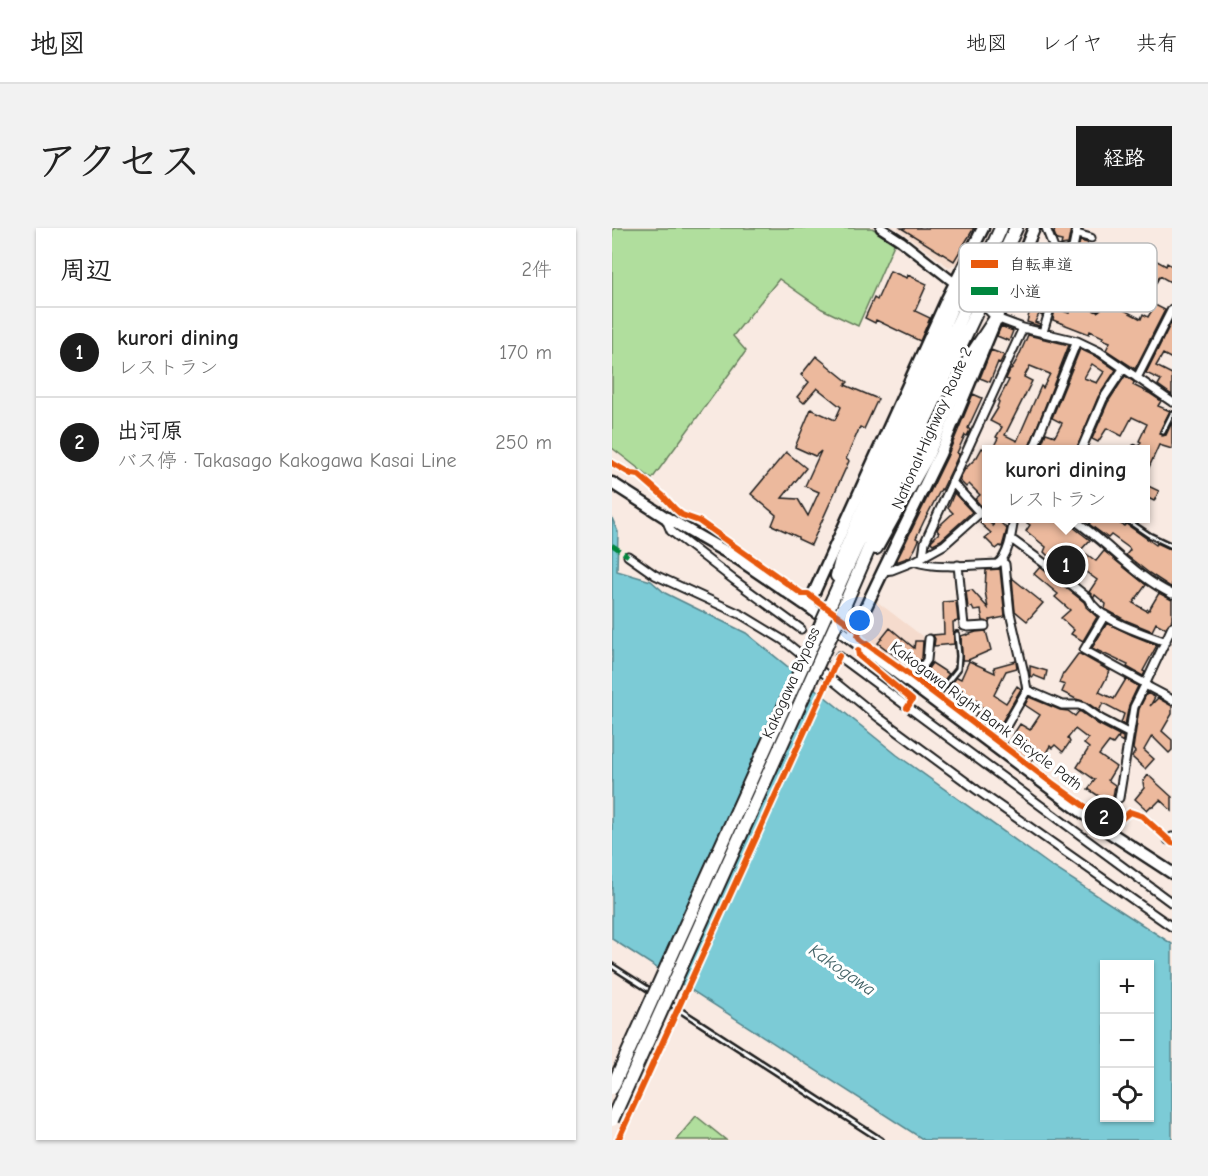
<!DOCTYPE html>
<html lang="ja">
<meta charset="utf-8">
<style>
:root{--surface:#fff;--page:#f2f2f2;--text:#222;--muted:#767676;--line:#e0e0e0;--accent:#1c1c1c}
body{margin:0;font-family:"Comic Neue","Klee One",sans-serif;background:var(--page);color:var(--text)}
.controls{position:absolute;right:18px;bottom:18px;display:grid;overflow:hidden;border-radius:0px;box-shadow:0 2px 4px #0004}
.controls button{width:54px;height:54px;display:grid;place-items:center;padding:0;border:0;border-bottom:2px solid var(--line);background:var(--surface);color:var(--text);font:30px sans-serif}
.you{position:absolute;left:248px;top:393px;width:21px;height:21px;margin:-15px;border:4px solid #fff;border-radius:50%;background:#1a73e8;box-shadow:0 0 0 9px #1a73e833}
.badge{display:grid;place-items:center;width:39px;height:39px;border-radius:50%;background:var(--accent);color:#fff;font-size:20px;font-weight:700}
.pin{position:absolute;translate:-50% -50%;border:3px solid #fff;box-shadow:0 2px 6px #0006}
.popup{position:absolute;left:370px;top:217px;width:168px;height:78px;box-sizing:border-box;display:grid;place-content:center;border-radius:0px;background:var(--surface);filter:drop-shadow(0 2px 4px #0005);font-size:20px;white-space:nowrap;color:var(--muted)}
.popup b{font-size:22px;color:var(--text)}
.popup::after{content:'';position:absolute;left:50%;top:100%;margin-left:-12px;border:12px solid transparent;border-top-color:var(--surface)}
.list{margin:0;padding:0;list-style:none}
h2{display:flex;justify-content:space-between;align-items:center;height:78px;margin:0;padding:0 24px;font-size:26px}
h2 small{font-size:20px;font-weight:400;color:var(--muted)}
.list li{display:grid;grid-template-columns:39px 1fr auto;gap:18px;align-items:center;box-sizing:border-box;height:90px;padding:0 24px;border-top:2px solid var(--line)}
.list b{display:block;font-size:22px;white-space:nowrap}
.list p{margin:0;font-size:20px;white-space:nowrap;color:var(--muted)}
.list em{font-size:20px;font-style:normal;color:var(--muted)}
.icon{flex:none;width:33px;height:33px;fill:none;stroke:currentColor;stroke-width:2;stroke-linecap:round;stroke-linejoin:round}
.map{position:relative;flex:none;width:560px;height:912px;overflow:hidden;border-radius:0px}
header{display:flex;align-items:center;gap:36px;box-sizing:border-box;height:84px;padding:0 30px;background:var(--surface);border-bottom:2px solid var(--line)}
header strong{font-size:28px}
nav{display:flex;gap:33px;margin-inline-start:auto;font-size:21px}
.intro{display:flex;align-items:center;justify-content:space-between;box-sizing:border-box;height:144px;padding:0 36px}
h1{margin:0;font-size:42px}
.button{padding:15px 27px;border-radius:0px;background:var(--accent);color:#fff;font-size:21px;font-weight:700}
main{display:flex;gap:36px;padding:0 36px}
aside{flex:1;background:var(--surface);border-radius:0px;box-shadow:0 2px 4px #0004}
.map>svg:first-child{display:block}
</style>
<header>
<strong>地図</strong>
<nav><a>地図</a><a>レイヤ</a><a>共有</a></nav>
</header>
<div class="intro"><h1>アクセス</h1><a class="button">経路</a></div>
<main>
<aside>
<h2>周辺<small>2件</small></h2>
<ul class="list">
<li><span class="badge">1</span><div><b>kurori dining</b><p>レストラン</p></div><em>170 m</em></li>
<li><span class="badge">2</span><div><b>出河原</b><p>バス停 · Takasago Kakogawa Kasai Line</p></div><em>250 m</em></li>
</ul>
</aside>
<div class="map">
<svg width="560" height="912" viewBox="0 0 560 912">
<rect width="100%" height="100%" fill="#f9eae2"/>
<filter id="ink" filterUnits="userSpaceOnUse"><feTurbulence type="fractalNoise" baseFrequency=".0167" numOctaves="2"/><feDisplacementMap in="SourceGraphic" scale="12" xChannelSelector="R" yChannelSelector="G"/><feConvolveMatrix kernelMatrix="1 2 1 2 8 2 1 2 1" color-interpolation-filters="sRGB"/></filter>
<g filter="url(#ink)">
<!-- built -->
<path fill="#f5dbcd" d="M285,0H366L346,35L337,39Z
M263,372L314,411V431L302,448L248,404Z"/>
<!-- green -->
<path fill="#b0de9d" stroke="#667d5c" stroke-width="1.5" d="M2,0H260L283,14L246,98L210,81L167,51L121,108L134,123L40,251L0,220V3Z
M84,888L114,912H64Z"/>
<!-- water -->
<path fill="#7bcbd6" stroke="#55858c" stroke-width="1.5" fill-rule="evenodd" d="M0,290L6,304L5,343L39,353L53,365L134,405L285,527L438,637L560,716V912H312L0,711ZM493,736H538V890H493Z"/>
<!-- building -->
<path fill="#ecb99d" stroke="#1c1c1c" stroke-width="1.5" fill-rule="evenodd" d="M289,0H362L342,33Z
M443,0L459,1L456,16L449,17L450,13L445,12L442,5Z
M468,13L476,15L473,27H471L466,46L484,51L492,34L500,38L506,22L518,27V26L533,33L536,28L554,38L555,35L560,38V55L548,48L540,62L522,51L502,42L492,64L511,72L508,80L529,91L531,86L536,89L543,77L553,82L523,141L494,122L498,114L490,111L491,109L478,103L477,106L441,92L443,80L457,85L462,77L472,78L485,84L489,81L487,77L475,71L464,70L465,66H464L466,60L451,57L453,46L447,45L448,32L451,33L453,29L465,24Z
M422,21L437,27L431,83L430,88L427,86L423,94L428,96L427,98L415,94L419,77L416,76L417,67L403,64L407,57L418,59L421,43L414,40Z
M278,43L295,50L296,47L315,56L303,83L318,90L308,113L264,92L263,95L253,90L262,70L265,72Z
M560,93V131L551,126L544,138L560,146V167L546,157L549,152L534,145Z
M389,98L401,103L397,113L385,108Z
M416,107L457,117L416,222H388L382,218L386,210L384,209L390,199L378,193L386,180L385,179L387,174L386,173L397,152L394,151L398,142H399L406,130ZM418,138L438,146L431,160L429,158L405,213L393,207L420,153L412,149Z
M468,121L485,129L504,142L486,169L464,222H431L428,220L434,205L443,208L450,195L440,190ZM480,136L492,144L485,155L472,150Z
M379,122L392,127L388,135L386,134L378,154L368,150Z
M204,128L236,154L233,157L266,171L252,201L248,199L234,231L237,233L199,317L186,311V309L160,297L164,287L139,266L174,224L194,240L170,270L186,271L196,288L207,264L193,258L209,223L203,228L183,219L199,181L223,192L229,179L205,160L192,175L185,169L197,154L189,147Z
M513,148L522,154L521,157L537,165L549,173L546,178L558,183L547,205L550,208L554,207L560,194V221L547,217L534,246V222H526V219L529,214L527,213L535,196L520,189L510,208L495,200L486,214L480,211L496,174Z
M361,166L370,170L356,200L358,202L355,208L353,207L345,225L347,226L341,239L330,262L329,261L312,293L304,310L307,312L303,321L298,329L284,334L335,229Z
M370,220L375,223L374,274V273L369,278L363,271L368,267L357,256L354,259L347,252L353,241L365,229Z
M534,257L547,263L542,273L534,269Z
M342,265L360,284L329,312L321,316L319,314L320,312L327,305L325,302L327,298L341,285L336,280Z
M373,290L381,298L382,291H385L395,301L390,319L388,318L384,321L373,310L379,305L368,295Z
M409,291H453L456,295L478,312L469,322L484,333L492,323L534,357L521,375L535,383L536,381L537,382L547,365L560,372V391L559,394L553,400L544,395L540,403L513,392L493,381L494,376L483,367L482,369L477,364L485,352L467,339L460,349L436,331L437,329L432,324L434,319L414,303L418,297Z
M480,291H500L512,298L514,296L544,317L545,315L560,322V360L537,345L514,327L518,322L517,320L499,307L496,310L477,296Z
M428,339L472,374L474,378V379L485,389L471,413L459,406L462,402L449,390L458,382L443,369L446,366L422,346Z
M388,341L393,389L378,392L377,395L371,393L369,382L362,383L360,379L356,380L354,363L360,362L376,380L373,363L374,342Z
M400,350L431,375L415,393L403,383Z
M344,373L346,393L341,394L342,416L322,418L323,411L321,407L332,406L331,374Z
M495,395L520,407L545,417L531,443L533,444L531,448L515,439L516,437L480,420Z
M278,400L302,420L303,413H311L310,430L304,438L301,437L302,432L292,424L286,430L266,415Z
M374,403L379,422L356,432H350L349,408L355,406V407L364,404Z
M466,426H468L498,443L487,464L502,471L514,451L526,458L517,477L513,497L509,495L512,486L491,475L487,483L474,474L464,471L450,464L453,457L447,455L451,445H452Z
M357,433L383,445L382,439L404,433L405,440L394,443L382,467L394,475L405,458L409,461L383,506L378,502V501L367,494L366,496L360,492L370,479L367,478L369,475L358,469L349,483L332,471L339,462L336,460L345,449L349,451Z
M320,435L337,446L329,456L313,445Z
M418,438L435,443L433,452L421,447V449L418,448Z
M535,465L543,469L538,478L546,470L560,478V486L550,503L560,512V522L557,525L540,508L532,522L542,531L533,541L520,529L523,524L521,521L527,481Z
M417,469L448,482L456,483L463,488L467,483L469,484L486,496L511,509V514L506,511L507,508L501,516L497,514L487,527L504,539L496,552L503,557L501,569L502,573L496,588L490,585L496,574L476,561L483,552L465,539L477,520L472,516L476,511L463,501L456,510L458,514L451,524L443,517L440,520L438,518L428,535L421,531L419,534L416,532L395,516L408,496L418,502L428,487L413,477Z
M536,547L560,569V583L548,572L541,579L539,578L535,582L523,571L532,560L531,554Z"/>
<g fill="none" stroke-linecap="round" stroke-linejoin="round">
<!-- service casing -->
<g stroke="#1c1c1c" stroke-width="8">
<path id="service" d="M440,72L473,74L485,80
M551,204L560,186
M522,222L523,220
M512,290L537,307L560,318
M322,471L346,441L347,428L345,406
M0,738L39,763
M57,775L269,912"/>
</g>
<!-- minor casing -->
<g stroke="#1c1c1c" stroke-width="11">
<path id="minor" d="M465,6L479,10
M442,21L454,24L461,20L465,0
M375,81L384,90L411,100L465,113L488,124L560,174
M431,104L437,84L443,23L434,0
M525,150L560,81
M421,222L465,113
M469,222L491,171L511,141
M340,254L368,285
M53,289L59,303L122,352L189,401
M459,290C495,313 522,348 560,366
M398,313H402L444,344L476,370C487,393 531,405 554,414
M16,328L43,347L130,387L171,412L266,489L365,562L560,699
M311,328L313,314L411,100
M303,333C320,341 364,337 385,336C397,329 400,303 402,290
M346,337L352,398L356,399L373,398
M271,343L280,342L303,333L332,317L368,285L374,283
M493,387L472,422L534,456
M227,428L560,675
M298,456L315,432L317,411
M533,457L552,467L560,472
M415,462L450,477H467L472,479L489,491L518,506
M382,519L415,462L412,445L398,385L393,336L389,333
M507,570L522,479L533,457L560,399
M556,612L560,609"/>
</g>
<!-- tertiary casing -->
<g stroke="#1c1c1c" stroke-width="13">
<path id="tertiary" d="M269,0L289,13L344,56"/>
</g>
<!-- primary casing -->
<g stroke="#1c1c1c" stroke-width="15">
<path id="primary" d="M0,255L53,289L128,332L197,379L494,602L560,645"/>
</g>
<!-- trunk casing -->
<g stroke="#1c1c1c" stroke-width="15">
<path id="trunk" d="M197,379L200,369L334,73L371,0
M239,410L271,343L328,226L422,0"/>
</g>
<!-- motorway casing -->
<g stroke="#1c1c1c" stroke-width="16">
<path id="motorway" d="M264,320L314,230L358,129L384,90
M225,348L229,332L344,69V56
M217,379L389,0
M229,385L302,216L404,0"/>
</g>
<!-- service -->
<use href="#service" stroke="#fff" stroke-width="3"/>
<!-- minor -->
<use href="#minor" stroke="#fff" stroke-width="7"/>
<!-- tertiary -->
<use href="#tertiary" stroke="#fff" stroke-width="8"/>
<!-- primary -->
<use href="#primary" stroke="#fff" stroke-width="10"/>
<!-- trunk -->
<use href="#trunk" stroke="#fff" stroke-width="10"/>
<!-- motorway -->
<use href="#motorway" stroke="#fff" stroke-width="12"/>
<!-- motorway-bridge casing -->
<g stroke="#1c1c1c" stroke-width="16" stroke-linecap="butt">
<path id="motorway-bridge" d="M0,860L217,379
M0,892L229,385"/>
</g>
<!-- motorway-bridge -->
<use href="#motorway-bridge" stroke="#fff" stroke-width="12"/>
<!-- quiet -->
<path stroke="#00873e" stroke-width="4.5" stroke-dasharray="9 4.5" stroke-linecap="butt" d="M0,317L16,328"/>
<!-- cycleway casing -->
<g stroke="#fff" stroke-width="10">
<path id="cycleway" d="M0,235L19,246L27,247L51,268L63,281L70,287L87,293L190,366H196L200,369L247,403L246,408L249,412L298,447L440,555L500,598L518,584L530,588L560,615
M246,422L247,428L300,472L295,480
M6,912L227,428"/>
</g>
<!-- cycleway -->
<use href="#cycleway" stroke="#e8590c" stroke-width="6"/>
</g>
</g>
<g text-anchor="middle" dominant-baseline="central" stroke-width="6" stroke-linejoin="round" paint-order="stroke">
<!-- street labels -->
<g font-size="16" fill="#1c1c1c" stroke="#fff">
<text transform="translate(320 200) rotate(-66)">National Highway Route 2</text>
<text transform="translate(179 455) rotate(-66)">Kakogawa Bypass</text>
<text transform="translate(374 488) rotate(37)">Kakogawa Right Bank Bicycle Path</text>
</g>
<!-- water labels -->
<g font-size="18" font-style="italic" fill="#426266" stroke="#fff">
<text transform="translate(230 742) rotate(35)">Kakogawa</text>
</g>
</g>
<!-- legend -->
<rect x="347" y="15" width="198" height="69" rx="9" fill="#fff" stroke="#bbb" stroke-width="1.5"/>
<rect x="359" y="32" width="27" height="8" fill="#e8590c"/>
<rect x="359" y="59" width="27" height="8" fill="#00873e"/>
<g font-size="16" fill="#1c1c1c">
<text x="397" y="42">自転車道</text>
<text x="397" y="69">小道</text>
</g>
</svg>
<div class="controls">
<button>+</button>
<button>−</button>
<button><svg class="icon" aria-label="locate" viewBox="0 0 24 24"><circle cx="12" cy="12" r="6"/><path d="M12 2v4M12 18v4M2 12h4M18 12h4"/></svg></button>
</div>
<div class="you"></div>
<div class="pin badge" style="left:454px;top:337px">1</div>
<div class="popup"><b>kurori dining</b>レストラン</div>
<div class="pin badge" style="left:492px;top:589px">2</div>
</div>
</main>
